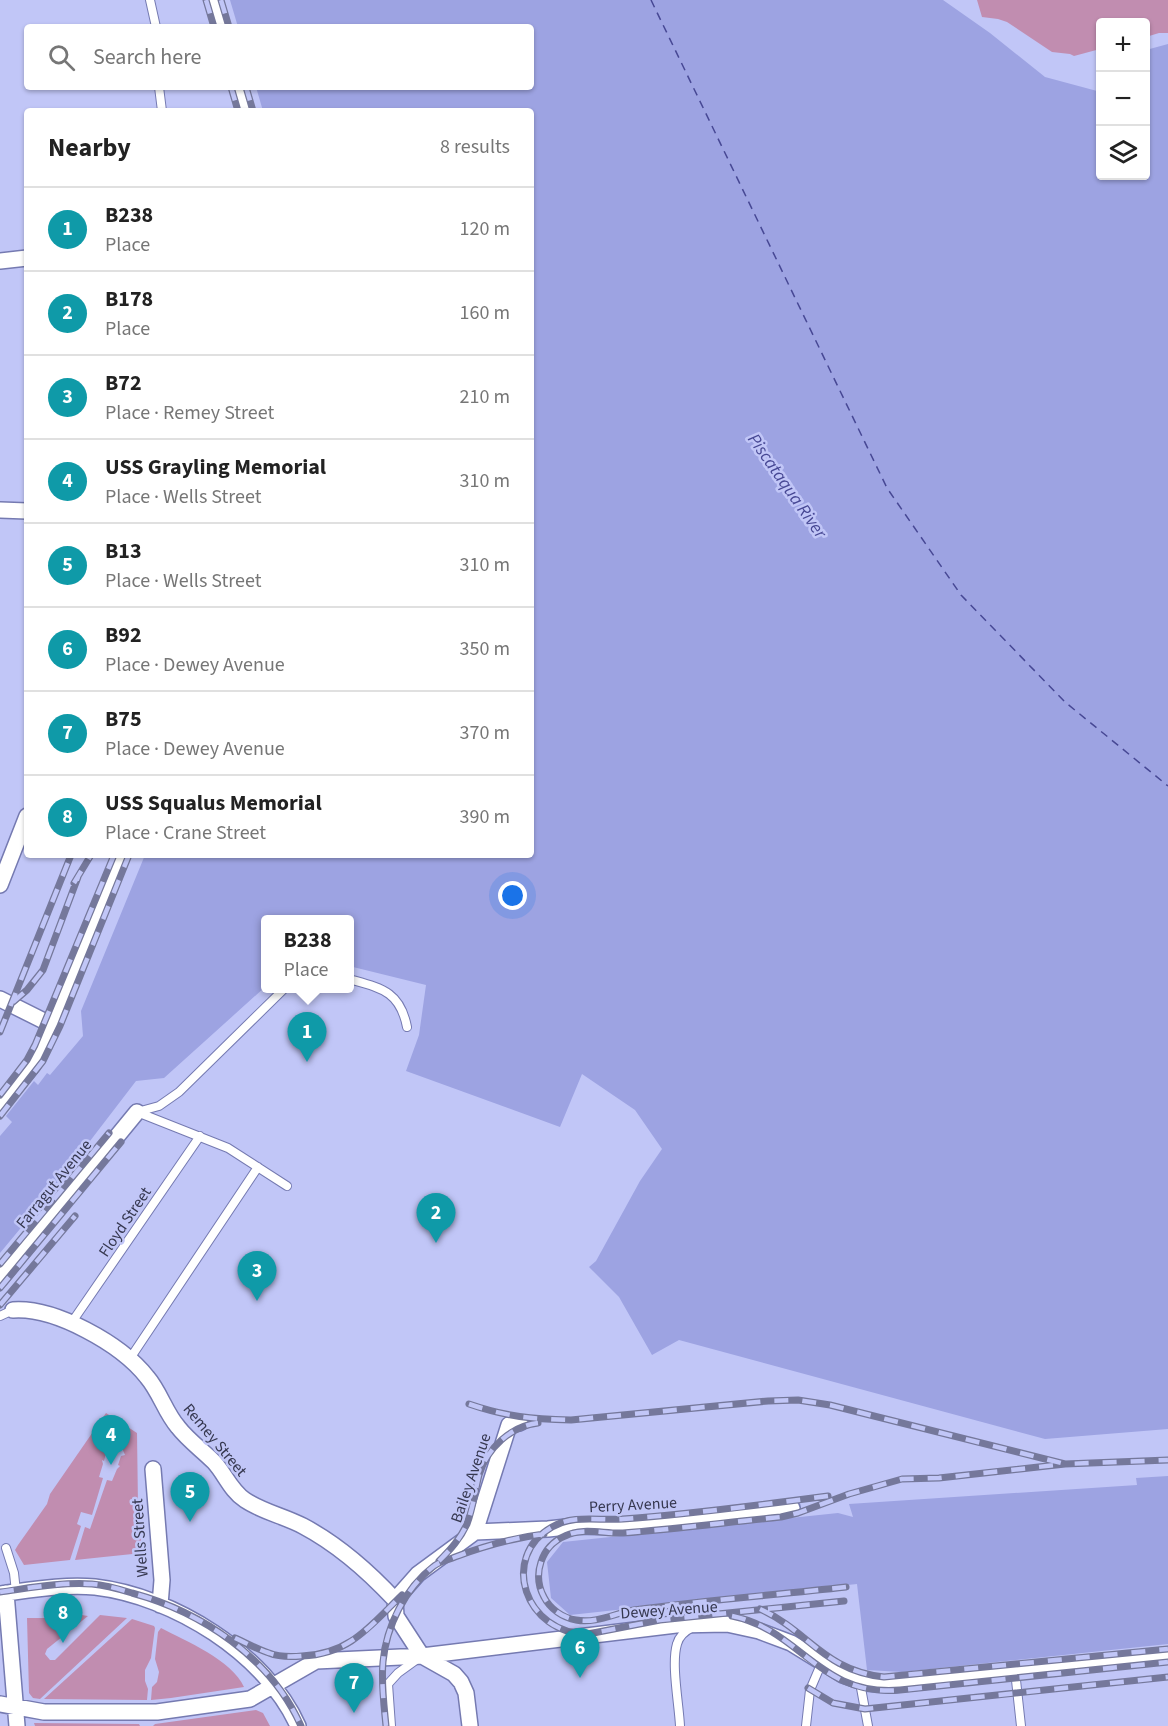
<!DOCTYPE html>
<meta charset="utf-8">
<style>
:root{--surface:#fff;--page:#f6f6f6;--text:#222;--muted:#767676;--line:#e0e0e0;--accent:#6a612d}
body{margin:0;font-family:"Source Sans 3",sans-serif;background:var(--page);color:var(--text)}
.controls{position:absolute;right:18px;top:18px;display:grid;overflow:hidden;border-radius:6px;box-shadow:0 2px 4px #0004}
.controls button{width:54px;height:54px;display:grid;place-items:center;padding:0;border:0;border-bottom:2px solid var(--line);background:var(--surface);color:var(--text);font:30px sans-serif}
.you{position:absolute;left:513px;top:896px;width:21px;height:21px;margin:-15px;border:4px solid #fff;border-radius:50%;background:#1a73e8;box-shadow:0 0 0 9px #1a73e833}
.badge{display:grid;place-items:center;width:39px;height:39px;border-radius:50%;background:var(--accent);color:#fff;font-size:20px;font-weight:700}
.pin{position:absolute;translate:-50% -50px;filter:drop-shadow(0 2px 3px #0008)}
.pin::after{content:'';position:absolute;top:32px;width:21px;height:18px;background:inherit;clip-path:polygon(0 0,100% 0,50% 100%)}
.popup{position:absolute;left:261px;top:915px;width:93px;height:78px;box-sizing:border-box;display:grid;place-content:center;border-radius:6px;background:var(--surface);filter:drop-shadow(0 2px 4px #0005);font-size:20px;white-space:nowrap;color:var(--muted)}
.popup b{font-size:22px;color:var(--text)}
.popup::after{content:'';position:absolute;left:50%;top:100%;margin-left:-12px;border:12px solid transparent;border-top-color:var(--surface)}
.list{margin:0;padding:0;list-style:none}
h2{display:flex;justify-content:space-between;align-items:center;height:78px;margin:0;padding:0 24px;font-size:26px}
h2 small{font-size:20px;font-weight:400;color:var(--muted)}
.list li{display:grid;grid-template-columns:39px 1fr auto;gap:18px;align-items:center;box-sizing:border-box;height:84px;padding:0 24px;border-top:2px solid var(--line)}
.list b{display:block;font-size:22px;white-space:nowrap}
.list p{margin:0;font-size:20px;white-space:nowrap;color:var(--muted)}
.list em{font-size:20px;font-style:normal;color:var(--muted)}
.icon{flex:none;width:33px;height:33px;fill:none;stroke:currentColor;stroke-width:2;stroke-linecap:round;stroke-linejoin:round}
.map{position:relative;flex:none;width:1168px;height:1726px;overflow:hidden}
.search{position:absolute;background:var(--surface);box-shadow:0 2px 4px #0004;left:24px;top:24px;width:510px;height:66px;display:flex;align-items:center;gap:15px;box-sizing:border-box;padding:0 21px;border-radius:6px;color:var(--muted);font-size:22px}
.panel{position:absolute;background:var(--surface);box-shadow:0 2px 4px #0004;left:24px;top:108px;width:510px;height:750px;border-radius:6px}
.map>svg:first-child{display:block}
</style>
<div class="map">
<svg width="1168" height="1726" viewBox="0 0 1168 1726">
<rect width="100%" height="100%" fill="#c1c6f7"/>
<!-- green -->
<path fill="#c18db0" d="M977,0H1168V33H1159L1146,37V22H1100V49L1074,56L1070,54L1052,52L1007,22L998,19L982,17Z
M106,1413L137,1433L138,1506L142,1553L75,1560L85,1527L90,1529L107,1480L112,1481L117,1469L120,1466L118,1465L121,1456L125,1455L122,1448L110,1444L103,1449L106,1453L104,1461L102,1460L103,1464L99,1477L103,1478L92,1515L81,1512L77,1524L81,1526L70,1560L24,1565L15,1550L18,1545L47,1504L50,1494Z
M69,1613L88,1616L47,1649L45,1654L50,1660H55L100,1615L127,1618L40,1699L33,1698L29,1693L27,1618H46V1615Z
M132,1619L154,1626L155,1628L151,1658L145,1670V1681L148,1689L147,1700L44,1699Z
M161,1628C186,1641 232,1660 244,1687L171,1698L151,1700L152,1687L157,1682L159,1672L155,1659L158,1632Z
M256,1710L263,1713L270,1726H153L155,1724Z
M34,1723L139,1724L140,1726H35Z"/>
<!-- water -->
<path fill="#9da3e2" d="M230,0H943L990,33L1045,77L1097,91L1100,90V176H1146V50L1168,44V1429L1045,1439L679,1340L652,1355L619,1297L589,1267L596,1261L640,1181L662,1149L635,1110L582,1074L560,1127L406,1071L419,1035L426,985L349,966V920H265V987L164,1078L136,1081L54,1188L0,1253V1136L12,1122L6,1116L34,1081L38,1085L47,1073L50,1075L83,1036L81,1011L145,855H531V111H263L256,87H531V27H238Z
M1168,1476V1644L902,1672L867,1670L857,1584L570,1615L551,1598L547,1562L563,1542L838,1513L853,1517L849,1504L1137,1485L1136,1478Z"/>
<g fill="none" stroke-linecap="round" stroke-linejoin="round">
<!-- ferry -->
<path stroke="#474894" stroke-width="1.5" stroke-dasharray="8 6" stroke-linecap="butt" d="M651,0L887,488L961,595L1065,702L1168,786"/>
<!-- lane casing -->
<g stroke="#757ab1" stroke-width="10">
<path id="lane" d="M150,0L156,27
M159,87L162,111
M349,979C381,988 400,991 407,1027
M137,1112L159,1106L179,1092L285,988
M137,1112L228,1148L287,1186
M0,1316L13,1310
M72,1322L200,1136
M129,1360L258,1167
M6,1548L14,1573L16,1592
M1015,1671L1021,1726
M858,1681L861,1688L868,1726
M391,1726L388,1684L398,1673L416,1660
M680,1726C679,1704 671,1664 677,1644C679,1636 685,1631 693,1627
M806,1726L810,1690L822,1662"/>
</g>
<!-- street casing -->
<g stroke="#757ab1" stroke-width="18">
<path id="street" d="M214,0L222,27
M239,87L246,111
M0,261L27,258
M0,510L27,511
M0,885L27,816
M0,999L52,1025L33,1065L0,1105
M52,1025L122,855
M0,1279L137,1112
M13,1310C55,1307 121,1344 147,1377C160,1392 165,1412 178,1427C188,1440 202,1450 214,1462C225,1474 231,1491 245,1500C263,1512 284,1516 303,1526C337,1544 369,1572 395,1600
M153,1469L162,1580L160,1605
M475,1532L548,1529L576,1526L621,1527L792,1508
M6,1593L17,1726
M0,1594C31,1590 64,1584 95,1587C173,1596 266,1654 298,1726
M0,1704L44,1712H157L250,1699L316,1661L422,1656L676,1625L727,1624L759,1631L791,1643L843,1675L866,1683L890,1685L1168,1655
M470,1726L466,1693L461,1682L454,1674L422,1656L396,1616L395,1600L418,1574L475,1532L509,1425L520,1423"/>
</g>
<!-- lane -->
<use href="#lane" stroke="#fff" stroke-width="8"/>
<!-- street -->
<use href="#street" stroke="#fff" stroke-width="15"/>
<!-- rail casing -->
<g stroke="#75789b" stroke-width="7">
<path id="rail" d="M206,0L214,27
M221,0L229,27
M231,87L238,111
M246,87L253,111
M74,883L91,855
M13,1002L27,990L43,970L78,877
M0,1032L71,855
M0,1095L27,1060L35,1045L114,855
M0,1116L43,1061L60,1026L129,855
M0,1264L109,1133
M0,1288L121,1142
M0,1305L75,1216
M469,1404C507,1417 532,1419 571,1420L768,1401L798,1400L830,1405L1065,1464L1168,1460
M828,1496C760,1505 692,1514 623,1519C599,1521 574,1514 552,1527C499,1557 525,1634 588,1634L660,1620L844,1601
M439,1561C451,1549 460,1539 467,1524C473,1508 475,1491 479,1475C487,1448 511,1426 538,1423
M846,1587C776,1595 704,1600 634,1610C615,1613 596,1624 576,1620C563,1618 550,1609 544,1597C532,1575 541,1546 565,1536C583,1527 604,1534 623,1533C676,1529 729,1522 781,1517L798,1513L849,1494L902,1479L939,1478L1065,1464
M0,1592C30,1588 61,1582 92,1584C106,1585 119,1589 132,1593C202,1612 271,1658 301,1726
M760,1609C810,1632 823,1670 884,1677L1168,1649
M732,1616C801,1630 819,1697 900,1690L1168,1662
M235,1638C246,1643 257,1649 269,1653C279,1657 291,1657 302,1656C350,1654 370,1626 402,1595
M808,1688L833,1703L865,1709L1168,1677
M386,1726C384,1705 381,1683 383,1662C386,1627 405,1588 434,1566C439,1562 448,1560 455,1557C484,1546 513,1538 544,1534"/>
</g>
<!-- rail -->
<use href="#rail" stroke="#c1c6f7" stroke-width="4.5" stroke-dasharray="14" stroke-linecap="butt"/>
</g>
<g text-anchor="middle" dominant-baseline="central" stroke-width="5" stroke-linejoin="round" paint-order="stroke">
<!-- street labels -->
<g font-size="16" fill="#363850" stroke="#c1c6f7">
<text transform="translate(54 1184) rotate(-51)">Farragut Avenue</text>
<text transform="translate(125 1222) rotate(-56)">Floyd Street</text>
<text transform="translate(215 1440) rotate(50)">Remey Street</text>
<text transform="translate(471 1478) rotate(-71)">Bailey Avenue</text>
<text transform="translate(633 1505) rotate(-3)">Perry Avenue</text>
<text transform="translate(140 1538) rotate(-94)">Wells Street</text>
<text transform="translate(669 1610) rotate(-4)">Dewey Avenue</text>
</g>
<!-- water labels -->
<g font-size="18" font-style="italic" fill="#474894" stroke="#c1c6f7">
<text transform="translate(787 486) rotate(55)">Piscataqua River</text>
</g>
</g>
</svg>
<div class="controls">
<button>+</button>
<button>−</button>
<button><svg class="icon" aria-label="layers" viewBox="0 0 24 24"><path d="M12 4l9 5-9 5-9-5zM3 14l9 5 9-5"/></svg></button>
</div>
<div class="you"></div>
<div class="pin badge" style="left:307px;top:1062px;background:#0f9aa8">1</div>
<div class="popup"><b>B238</b>Place</div>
<div class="pin badge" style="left:436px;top:1243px;background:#0f9aa8">2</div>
<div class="pin badge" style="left:257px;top:1301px;background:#0f9aa8">3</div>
<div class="pin badge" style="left:111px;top:1465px;background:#0f9aa8">4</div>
<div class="pin badge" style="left:190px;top:1522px;background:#0f9aa8">5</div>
<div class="pin badge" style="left:580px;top:1678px;background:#0f9aa8">6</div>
<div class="pin badge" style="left:354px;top:1713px;background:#0f9aa8">7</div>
<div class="pin badge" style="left:63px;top:1643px;background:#0f9aa8">8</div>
<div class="search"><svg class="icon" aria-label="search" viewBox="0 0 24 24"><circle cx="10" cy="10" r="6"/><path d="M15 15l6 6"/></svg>Search here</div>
<section class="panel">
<h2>Nearby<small>8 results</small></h2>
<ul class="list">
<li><span class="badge" style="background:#0f9aa8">1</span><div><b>B238</b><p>Place</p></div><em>120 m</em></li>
<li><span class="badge" style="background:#0f9aa8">2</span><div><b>B178</b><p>Place</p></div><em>160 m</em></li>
<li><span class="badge" style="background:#0f9aa8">3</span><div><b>B72</b><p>Place · Remey Street</p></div><em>210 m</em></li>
<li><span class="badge" style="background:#0f9aa8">4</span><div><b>USS Grayling Memorial</b><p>Place · Wells Street</p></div><em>310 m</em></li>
<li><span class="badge" style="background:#0f9aa8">5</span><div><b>B13</b><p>Place · Wells Street</p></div><em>310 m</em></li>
<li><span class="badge" style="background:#0f9aa8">6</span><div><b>B92</b><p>Place · Dewey Avenue</p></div><em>350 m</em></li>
<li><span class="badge" style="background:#0f9aa8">7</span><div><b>B75</b><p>Place · Dewey Avenue</p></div><em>370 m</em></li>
<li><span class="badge" style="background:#0f9aa8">8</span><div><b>USS Squalus Memorial</b><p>Place · Crane Street</p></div><em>390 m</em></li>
</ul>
</section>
</div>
